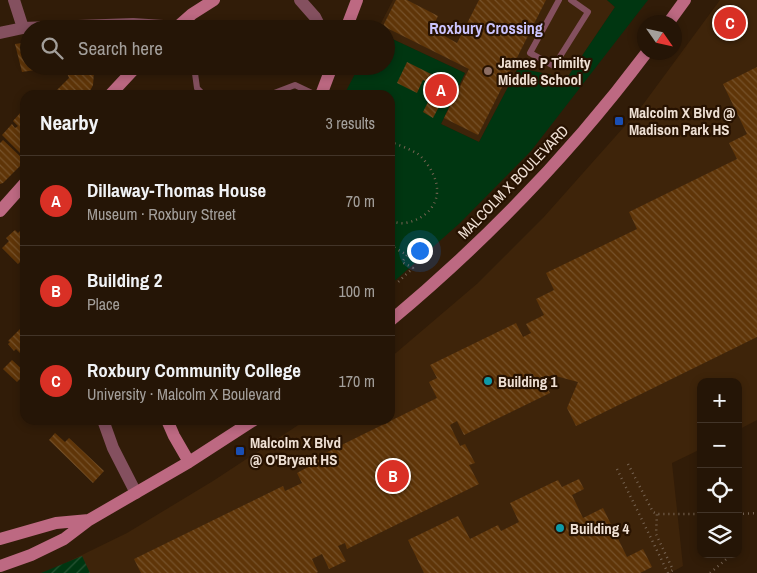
<!DOCTYPE html>
<meta charset="utf-8">
<style>
:root{--surface:#251506;--page:#2d1e10;--text:#f1f3f6;--muted:#a39f9b;--line:#423428;--accent:#d93025}
body{margin:0;font-family:"Archivo Narrow",sans-serif;background:var(--page);color:var(--text)}
.controls{position:absolute;right:15px;bottom:15px;display:grid;overflow:hidden;border-radius:10px;box-shadow:0 2px 8px #0003}
.controls button{width:45px;height:45px;display:grid;place-items:center;padding:0;border:0;border-bottom:1px solid var(--line);background:var(--surface);color:var(--text);font:25px sans-serif}
.compass{position:absolute;left:637px;top:15px;width:45px;height:45px;border-radius:50%;background:var(--surface);box-shadow:0 2px 8px #0003;rotate:124deg}
.you{position:absolute;left:419px;top:250px;width:18px;height:18px;margin:-12px;border:4px solid #fff;border-radius:50%;background:#1a73e8;box-shadow:0 0 0 8px #1a73e833}
.badge{display:grid;place-items:center;width:32px;height:32px;border-radius:50%;background:var(--accent);color:#fff;font-size:16px;font-weight:700}
.pin{position:absolute;translate:-50% -50%;border:2px solid #fff;box-shadow:0 1px 5px #0006}
.list{margin:0;padding:0;list-style:none}
h2{display:flex;justify-content:space-between;align-items:center;height:65px;margin:0;padding:0 20px;font-size:21px}
h2 small{font-size:16px;font-weight:400;color:var(--muted)}
.list li{display:grid;grid-template-columns:32px 1fr auto;gap:15px;align-items:center;box-sizing:border-box;height:90px;padding:0 20px;border-top:1px solid var(--line)}
.list b{display:block;font-size:19px;white-space:nowrap}
.list p{margin:0;font-size:16px;white-space:nowrap;color:var(--muted)}
.list em{font-size:16px;font-style:normal;color:var(--muted)}
.icon{flex:none;width:28px;height:28px;fill:none;stroke:currentColor;stroke-width:2;stroke-linecap:round;stroke-linejoin:round}
.map{position:relative;flex:none;width:757px;height:573px;overflow:hidden}
.search{position:absolute;background:var(--surface);box-shadow:0 2px 8px #0003;left:20px;top:20px;width:375px;height:55px;display:flex;align-items:center;gap:12px;box-sizing:border-box;padding:0 18px;border-radius:28px;color:var(--muted);font-size:19px}
.panel{position:absolute;background:var(--surface);box-shadow:0 2px 8px #0003;left:20px;top:90px;width:375px;height:335px;border-radius:15px}
.map>svg:first-child{display:block}
</style>
<div class="map">
<svg width="757" height="573" viewBox="0 0 757 573">
<defs>
<pattern id="garden-furrows" width="10" height="10" patternUnits="userSpaceOnUse" patternTransform="scale(1.25)"><rect width="10" height="10" fill="#003611"/><path d="M-1 1l2-2M0 10L10 0M9 11l2-2" fill="none" stroke="#265333"/></pattern>
<pattern id="building-back-hatch" width="6" height="6" patternUnits="userSpaceOnUse" patternTransform="scale(1.25)"><rect width="6" height="6" fill="#5f3508"/><path d="M-1 5l2 2M0 0l6 6M5-1l2 2" fill="none" stroke="#76522b"/></pattern>
</defs>
<rect width="100%" height="100%" fill="#311c08"/>
<!-- built -->
<path fill="#3e240a" d="M393,0H607L615,7L567,78L518,68L479,142L441,124L465,73L386,36V29H378Z
M720,0H757V420L738,430V382H701V449L672,463L683,566L670,573H45L127,533L213,481L306,420H390V358L478,283L543,218L639,110Z"/>
<!-- green -->
<path fill="#003611" d="M607,0H648L531,151L460,223L390,285V95H344L359,66H386V36L465,73L441,124L479,142L518,68L567,78L615,7Z"/>
<!-- garden -->
<path fill="url(#garden-furrows)" d="M82,556L90,573H41Z"/>
<!-- building -->
<path fill="url(#building-back-hatch)" d="M396,0H407L438,16L435,22L441,25L437,32L457,43L479,0H546L478,135L444,118L469,69L383,26Z
M29,42V66L54,67L22,72L15,44Z
M407,62L451,84L433,118L423,112L436,86L423,80L417,93L397,83Z
M64,66H92L94,72L93,85L88,95H52L69,78Z
M757,67V337L576,426L567,408L578,382L552,375L543,379L550,393L464,435L457,421L450,425L460,446L465,444L475,463L469,465L479,484L347,549L345,543L338,546L346,561L329,569L322,554L312,559L318,572L316,573H141L134,559L283,486L285,491L302,483L297,473L308,467L305,463L437,398L429,382L437,378L430,365L516,323L523,337L531,333L526,324L544,315L536,299L554,290L546,273L637,229L629,212L737,159L729,143L747,134L723,84Z
M21,112L25,115V158L2,135L12,124L15,128L18,126L13,121Z
M3,140L25,161L3,183L0,184V143Z
M24,227L25,257L18,264L2,248L9,241L6,238L15,230L18,233Z
M20,329L25,334V358L16,349L14,351L8,344L10,342L8,341Z
M12,360L25,372V374L17,382L3,369Z
M55,433L65,442L69,438L104,471L93,483L49,440Z
M579,479L584,489L572,495L583,518L603,508L627,557L643,549L652,567L640,573H424L408,540L458,516L470,539L498,525L501,531L519,522L510,503L558,480L562,487Z"/>
<g fill="none" stroke-linecap="round" stroke-linejoin="round">
<!-- path -->
<path stroke="#776453" stroke-width="2.5" stroke-dasharray="1 4" stroke-linecap="butt" d="M390,142C399,145 410,149 418,154C424,159 429,166 432,172C445,196 432,218 405,223C401,224 395,222 390,221
M390,245L407,255L402,262L413,268L398,282L399,283
M628,464L653,512L657,514H701
M617,469L668,573L673,570L656,534L657,514
M738,514L757,513
M710,573L730,556"/>
<!-- lane -->
<path stroke="#84505f" stroke-width="6" d="M559,0L530,53L554,66L588,12L571,0
M194,66L197,88L204,95
M269,95L295,85L316,95"/>
<!-- street -->
<path stroke="#84505f" stroke-width="12" d="M14,0L23,28
M300,0L315,17L321,29
M0,33L23,28L133,24L178,27
M103,420L113,448L136,493"/>
<!-- secondary -->
<path stroke="#bd6982" stroke-width="12" d="M669,22L685,0
M175,29L192,14L214,0
M346,29L357,0
M110,95L137,66
M321,95L332,66
M0,211L25,183
M390,321C486,241 572,152 647,52
M167,420L174,436L189,462
M0,539L56,523L89,520
M0,566L31,555L64,539L89,520L189,462L254,420"/>
</g>
<!-- markers -->
<circle fill="#8d6e63" stroke="#271201" stroke-width="2" cx="488" cy="71" r="5"/>
<g fill="#1a4fb4" stroke="#271201" stroke-width="2">
<rect x="614" y="116" width="10" height="10" rx="2.5"/>
<rect x="235" y="446" width="10" height="10" rx="2.5"/>
</g>
<g fill="#0f9aa8" stroke="#271201" stroke-width="2">
<circle cx="488" cy="381" r="5"/>
<circle cx="560" cy="528" r="5"/>
</g>
<g text-anchor="middle" dominant-baseline="central" stroke-width="4.5" stroke-linejoin="round" paint-order="stroke">
<!-- poi labels -->
<g font-size="15" font-weight="bold" fill="#efe0d4" stroke="#271201" text-anchor="start">
<text x="498" y="62">James P Timilty<tspan x="498" dy="17">Middle School</tspan></text>
<text x="629" y="112">Malcolm X Blvd @<tspan x="629" dy="17">Madison Park HS</tspan></text>
<text x="498" y="381">Building 1</text>
<text x="250" y="442">Malcolm X Blvd<tspan x="250" dy="17">@ O'Bryant HS</tspan></text>
<text x="570" y="528">Building 4</text>
</g>
<!-- street labels -->
<g font-size="15" fill="#efe0d4" stroke="#271201">
<text transform="translate(513 182) rotate(-46)">MALCOLM X BOULEVARD</text>
</g>
<!-- neighbourhood labels -->
<g font-size="16" font-weight="bold" fill="#cbc4fe" stroke="#271201">
<text x="486" y="28">Roxbury Crossing</text>
</g>
</g>
</svg>
<div class="controls">
<button>+</button>
<button>−</button>
<button><svg class="icon" aria-label="locate" viewBox="0 0 24 24"><circle cx="12" cy="12" r="6"/><path d="M12 2v4M12 18v4M2 12h4M18 12h4"/></svg></button>
<button><svg class="icon" aria-label="layers" viewBox="0 0 24 24"><path d="M12 4l9 5-9 5-9-5zM3 14l9 5 9-5"/></svg></button>
</div>
<svg class="compass" viewBox="-18 -18 36 36"><path d="M0-13l5 13h-10z" fill="#e53935"/><path d="M0 13l5-13h-10z" fill="#a39f9b"/></svg>
<div class="you"></div>
<div class="pin badge" style="left:441px;top:90px">A</div>
<div class="pin badge" style="left:393px;top:476px">B</div>
<div class="pin badge" style="left:730px;top:23px">C</div>
<div class="search"><svg class="icon" aria-label="search" viewBox="0 0 24 24"><circle cx="10" cy="10" r="6"/><path d="M15 15l6 6"/></svg>Search here</div>
<section class="panel">
<h2>Nearby<small>3 results</small></h2>
<ul class="list">
<li><span class="badge">A</span><div><b>Dillaway-Thomas House</b><p>Museum · Roxbury Street</p></div><em>70 m</em></li>
<li><span class="badge">B</span><div><b>Building 2</b><p>Place</p></div><em>100 m</em></li>
<li><span class="badge">C</span><div><b>Roxbury Community College</b><p>University · Malcolm X Boulevard</p></div><em>170 m</em></li>
</ul>
</section>
</div>
